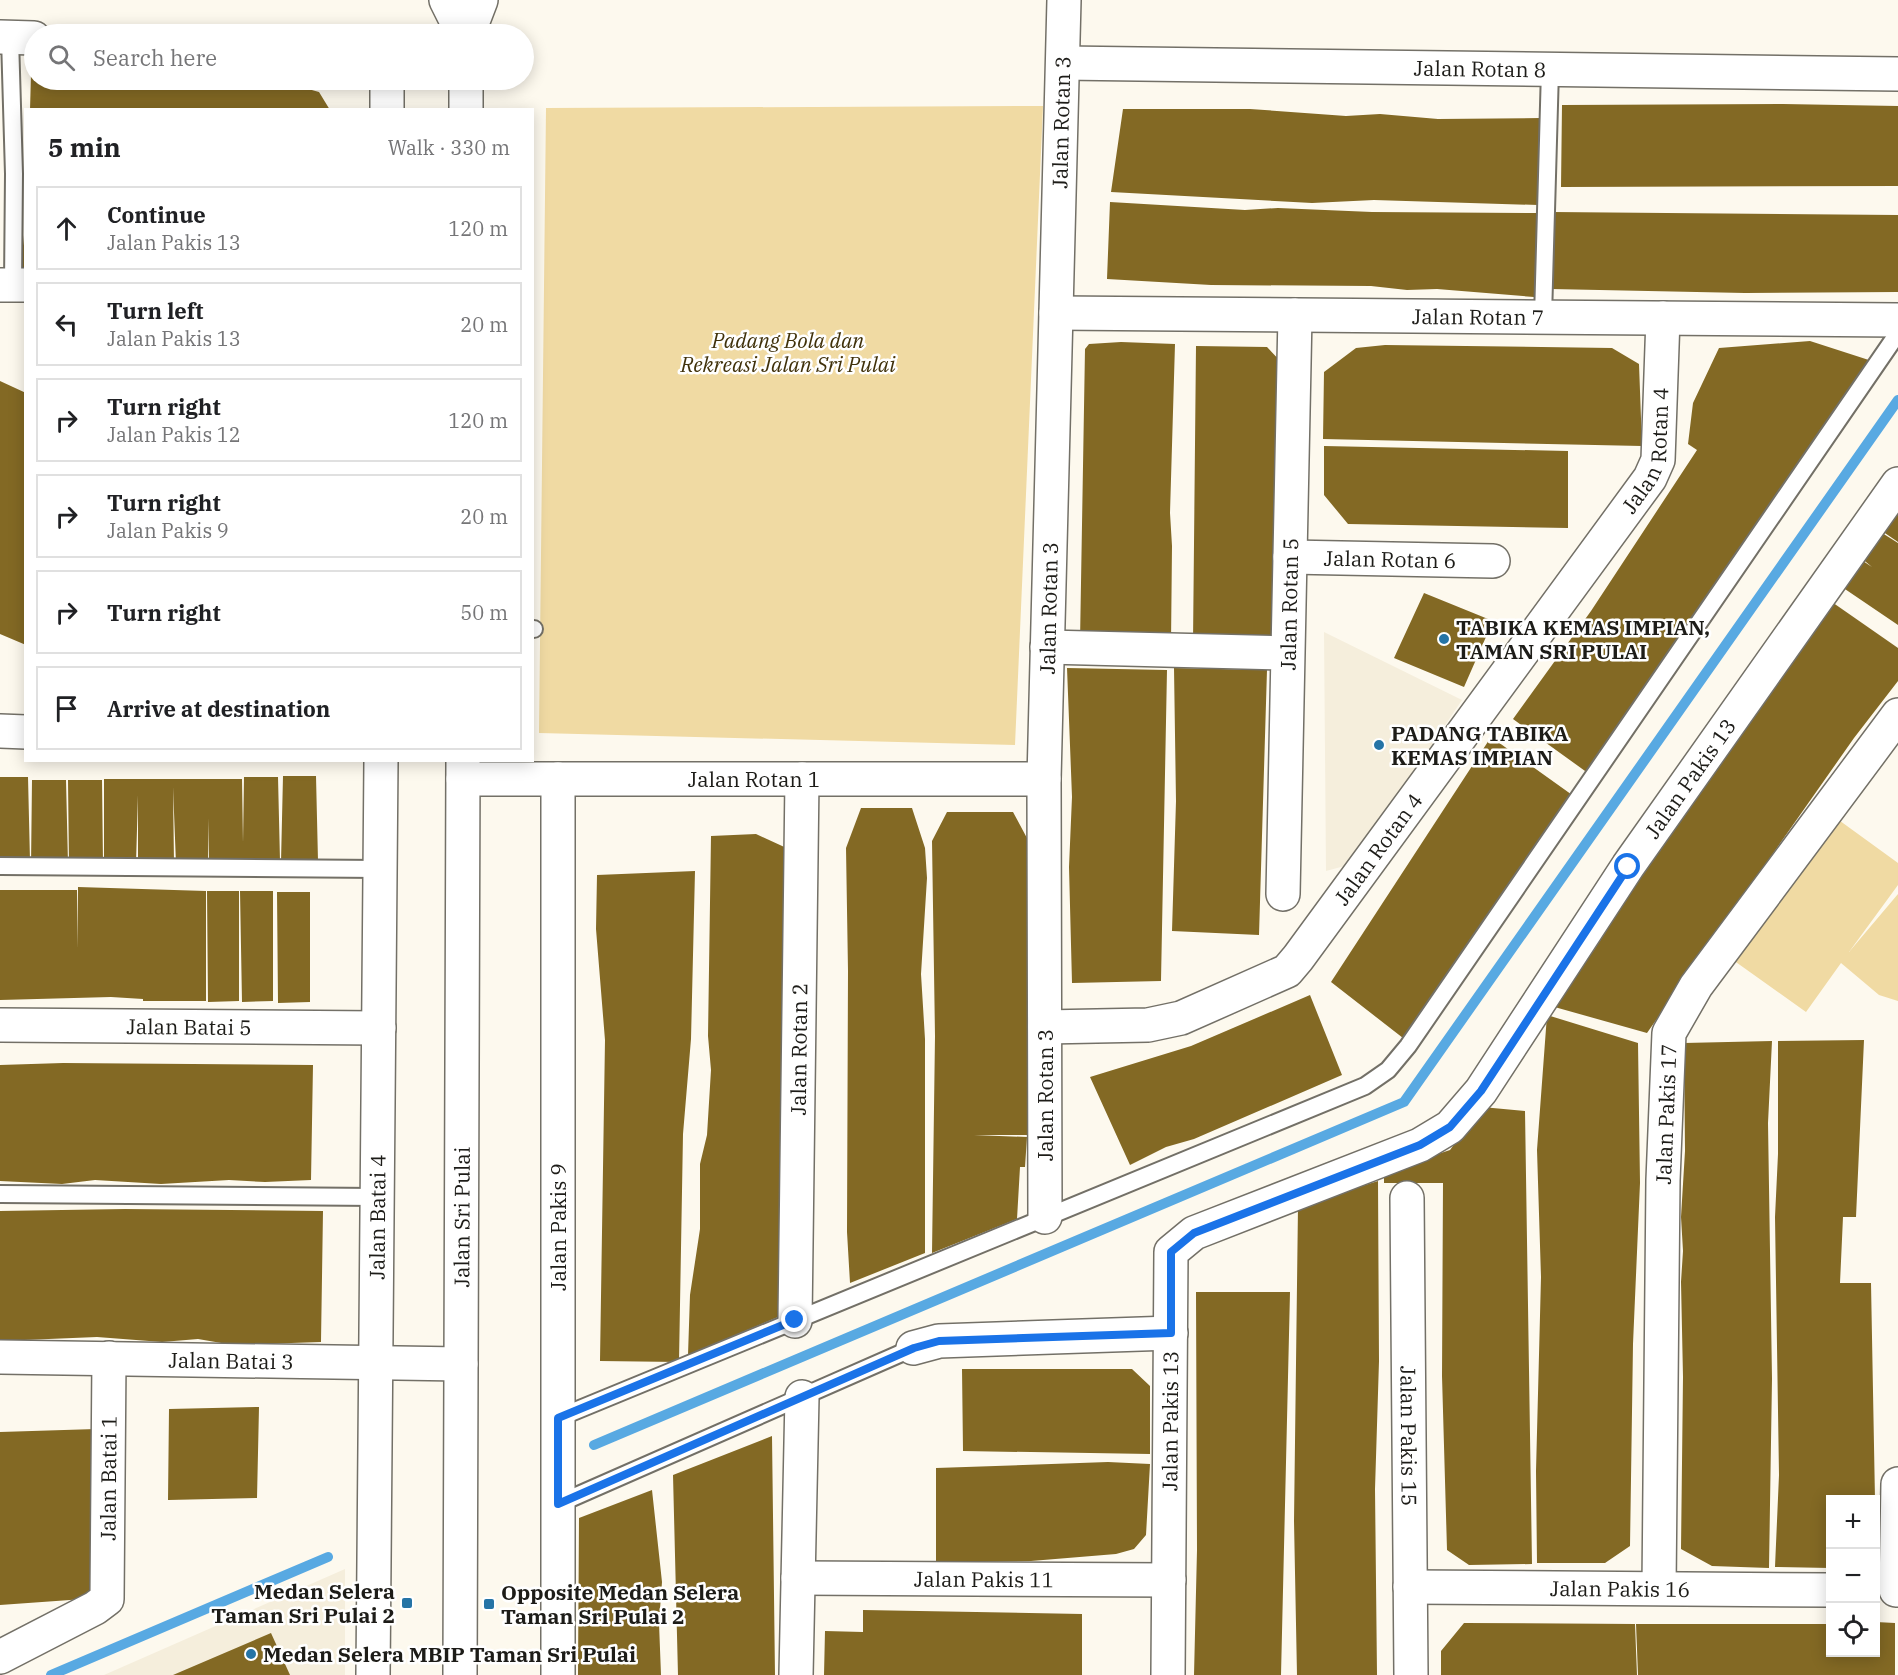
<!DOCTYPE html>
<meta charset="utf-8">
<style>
:root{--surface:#fff;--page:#f2f2f2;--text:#202124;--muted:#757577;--line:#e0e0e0}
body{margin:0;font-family:"IBM Plex Serif",serif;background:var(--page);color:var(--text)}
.controls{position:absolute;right:18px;bottom:18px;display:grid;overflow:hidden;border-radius:0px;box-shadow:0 3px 15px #0003}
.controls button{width:54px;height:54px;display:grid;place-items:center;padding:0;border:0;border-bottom:2px solid var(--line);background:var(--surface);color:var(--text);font:30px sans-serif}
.stop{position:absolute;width:18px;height:18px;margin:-14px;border:4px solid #1a73e8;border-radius:50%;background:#fff}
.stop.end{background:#1a73e8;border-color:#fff;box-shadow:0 2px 6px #0008}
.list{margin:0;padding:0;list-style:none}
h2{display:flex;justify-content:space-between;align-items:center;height:78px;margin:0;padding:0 24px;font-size:26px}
h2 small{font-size:20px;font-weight:400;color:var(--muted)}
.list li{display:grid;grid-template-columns:39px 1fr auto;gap:18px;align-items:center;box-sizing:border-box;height:84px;margin:0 12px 12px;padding:0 12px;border:2px solid var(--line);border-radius:0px}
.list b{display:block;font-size:22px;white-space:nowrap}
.list p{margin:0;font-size:20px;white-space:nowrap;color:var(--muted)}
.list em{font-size:20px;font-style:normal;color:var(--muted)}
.icon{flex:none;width:33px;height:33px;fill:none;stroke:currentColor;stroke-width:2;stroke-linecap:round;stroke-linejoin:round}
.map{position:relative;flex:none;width:1898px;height:1675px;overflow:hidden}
.search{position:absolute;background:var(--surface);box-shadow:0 3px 15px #0003;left:24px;top:24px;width:510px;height:66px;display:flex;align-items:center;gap:15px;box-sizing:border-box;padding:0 21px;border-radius:33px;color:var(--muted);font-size:22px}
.panel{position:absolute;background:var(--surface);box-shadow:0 3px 15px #0003;left:24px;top:108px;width:510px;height:654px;border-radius:0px}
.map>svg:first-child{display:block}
</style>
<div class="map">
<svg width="1898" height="1675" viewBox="0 0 1898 1675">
<rect width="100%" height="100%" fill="#fdf9ee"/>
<!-- built -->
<path fill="#f5eedc" d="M1324,632L1462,700L1352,864L1326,871Z
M345,1569V1675H104Z"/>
<!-- green -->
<path fill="#f0daa3" d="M1043,106L1015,745L539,733L546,108Z
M1836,818L1898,863V885L1849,952L1898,894V1001L1879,995L1841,963L1806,1012L1733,960Z"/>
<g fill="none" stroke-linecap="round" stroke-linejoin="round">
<!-- stream -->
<path stroke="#58a9e2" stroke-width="10" d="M594,1445L1404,1102L1898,400
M51,1675L328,1557"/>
</g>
<!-- building -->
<path fill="#836924" d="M31,74H34V80H276L319,92L330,110H30Z
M1783,104L1898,106V186L1561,187L1562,105Z
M1123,109H1250L1346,116L1380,114L1438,119L1541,118L1538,205L1374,200L1312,203L1111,192Z
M1110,202L1245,210L1278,208L1372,212L1539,213L1534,297L1437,289L1407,290L1371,286L1211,285L1107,279Z
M1553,212L1898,215V292L1745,293L1551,289Z
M24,235L26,268H21Z
M1810,341L1875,362L1592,776L1513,719L1591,611L1697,450L1688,444L1693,403L1719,348Z
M1121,342L1175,344L1170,513L1172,546L1171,643L1080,642L1085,349L1089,344Z
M1385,345L1612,348L1639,364L1642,446L1323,439L1324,372L1356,348Z
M1196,346L1267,347L1284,365L1276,645L1193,643Z
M0,381L26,393V645L0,634Z
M1324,446L1568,451V528L1348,524L1324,495Z
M1898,504V542L1879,529Z
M1879,531L1898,543V625L1839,585L1860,559L1872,567L1860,557Z
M1424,593L1493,621L1464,687L1394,658Z
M1829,600L1898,648V681L1854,738L1647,1033L1551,1006L1594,950L1662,844L1720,765Z
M1067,668L1167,670L1161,981L1072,983L1069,867L1072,797Z
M1174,668L1267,670L1259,935L1172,931L1176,801Z
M1491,737L1575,797L1403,1038L1331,982Z
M283,776H316L318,861L281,862Z
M0,777H28L30,861L0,863Z
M244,777H278L280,861L209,863L208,818V862L176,864L173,787L174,864L138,865V795L136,863H104V779H242L243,843Z
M32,780H66L68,864L31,866Z
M68,780H102L103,864L69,865Z
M861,808H912L925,848L927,878L921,974L925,1039V1253L850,1283L847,1232L848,971L846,848Z
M947,812H1013L1028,840L1027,941L1031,1007H1028L1031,1038L1029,1135H974L1027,1137L1025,1167H1020L1017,1219L932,1253L935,1036L932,841Z
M756,834L793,851L790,1312L688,1355L690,1295L700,1229V1164L707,1135L711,1070L708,1036L711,836Z
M695,871L691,1039L683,1134L679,1362L600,1361L605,1040L596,929L597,875Z
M78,887L206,891V1001H143V999L111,997L0,1000V890H77L78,949Z
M207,891H239V1001L208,1002Z
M240,891H273V1001L242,1002Z
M277,892H310V1002L278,1003Z
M1310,995L1342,1075L1194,1139L1166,1147L1130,1165L1090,1077L1191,1046Z
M1547,1015L1638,1043L1640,1183L1633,1344L1630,1546L1605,1563H1537L1536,1471L1541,1277L1537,1150Z
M1864,1040L1856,1217H1843L1840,1283H1871L1875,1500H1830V1568L1775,1567L1779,1475L1775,1217L1778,1154V1041Z
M1772,1041L1768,1123L1772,1379L1769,1568L1712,1566L1681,1549L1683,1377L1681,1282L1683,1251L1681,1217L1685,1151L1684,1043Z
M63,1063L313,1065L311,1180L265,1182L229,1180L161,1184L95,1180L62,1184L0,1181V1065Z
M1482,1107L1525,1111L1532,1564L1469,1565L1447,1550L1442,1376L1443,1183H1384V1172L1450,1150Z
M1378,1181L1379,1361L1375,1489L1377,1675H1297L1294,1521L1298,1206Z
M125,1209L323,1211L321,1342L233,1345L198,1339L162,1342L97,1337L0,1341V1211Z
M1196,1292H1290L1281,1675H1194L1197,1550Z
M962,1369H1132L1150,1386V1454L963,1451Z
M259,1407L257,1498L168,1500L169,1409Z
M96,1429L98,1598L0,1605V1432Z
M772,1436L775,1675H678L673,1475Z
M1108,1462L1150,1464L1146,1535L1134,1549L1116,1554L1031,1561L936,1562V1468Z
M652,1490L662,1582L659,1623L661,1675H578L579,1518Z
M863,1610L1082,1614V1675H824L825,1631L863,1632Z
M1876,1622L1895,1623V1675H1638L1636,1624H1830V1653H1875Z
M1464,1623L1635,1624L1637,1675H1441V1651Z
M271,1633L290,1675H173Z"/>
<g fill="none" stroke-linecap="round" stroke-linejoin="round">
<!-- lane casing -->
<g stroke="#737067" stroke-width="20">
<path id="lane" d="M10,38L14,174L13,285
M1543,317L1550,70
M532,629H534
M0,866L380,869
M0,1194L377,1197
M558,1418L1365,1086L1388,1070L1408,1046L1898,333
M558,1504L913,1348"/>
</g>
<!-- street casing -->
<g stroke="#737067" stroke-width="36">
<g id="street">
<path d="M0,37L34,38"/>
<path id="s1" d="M1063,63L1898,74"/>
<path d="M387,110V80"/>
<path d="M0,285H26"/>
<path id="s2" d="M1056,313L1898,320"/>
<path id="s3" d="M1290,557L1493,561"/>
<path d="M1047,647L1287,653"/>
<path d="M0,731L26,732"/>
<path id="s4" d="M463,779H1044"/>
<path d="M558,779V1675"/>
<path id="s5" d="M1283,894L1295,315"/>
<path id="s6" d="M0,1025L379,1028"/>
<path id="s7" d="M1045,1027L1148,1025L1181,1018L1287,971L1298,958L1650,478L1658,460L1663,318"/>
<path id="s8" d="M1407,1198L1411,1675"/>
<path id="s9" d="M1045,1217L1044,779L1064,0"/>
<path id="s10" d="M795,1321L802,779"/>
<path d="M913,1348L939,1341L1171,1333"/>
<path id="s11" d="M0,1357L461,1364"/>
<path id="s12" d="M798,1578L1169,1580"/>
<path id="s13" d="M1410,1587L1830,1590"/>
<path id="s14" d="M1659,1588L1663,1180L1669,1033L1696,986L1898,715"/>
<path d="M1896,1590L1898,1484"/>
<path id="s15" d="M0,1657L95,1608L107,1599L109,1358"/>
<path id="s16" d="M373,1675L381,760"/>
<path d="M796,1675L802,1397"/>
<path id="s17" d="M1168,1675L1171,1252L1194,1233L1420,1145L1450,1127L1481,1091L1628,866L1898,484"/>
</g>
</g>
<!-- secondary casing -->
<g stroke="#737067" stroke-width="36">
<g id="secondary">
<path d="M446,0L463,34"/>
<path d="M468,34L481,0"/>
<path d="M466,110V80"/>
<path id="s18" d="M460,1675L463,760"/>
</g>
</g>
<!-- lane -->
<use href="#lane" stroke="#fff" stroke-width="16"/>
<!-- street -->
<use href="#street" stroke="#fff" stroke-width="33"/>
<!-- secondary -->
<use href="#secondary" stroke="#fff" stroke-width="33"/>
</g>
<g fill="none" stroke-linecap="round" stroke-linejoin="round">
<!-- route -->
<path stroke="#1a73e8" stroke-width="8" d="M795,1320L558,1418V1504L914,1348L939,1341L1171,1333V1252L1194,1233L1420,1145L1450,1127L1481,1091L1628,867"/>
</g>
<!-- markers -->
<g fill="#2574a6" stroke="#fff" stroke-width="2">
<circle cx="1444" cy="639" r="6"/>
<circle cx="1379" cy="745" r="6"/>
<rect x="401" y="1597" width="12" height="12" rx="3"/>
<rect x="483" y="1598" width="12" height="12" rx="3"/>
<circle cx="251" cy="1654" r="6"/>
</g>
<g text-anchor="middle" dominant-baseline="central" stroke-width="5" stroke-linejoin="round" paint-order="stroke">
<!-- street labels -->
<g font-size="21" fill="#1d1c18" stroke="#fff">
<text stroke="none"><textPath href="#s1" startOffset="417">Jalan Rotan 8</textPath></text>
<text stroke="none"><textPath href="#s9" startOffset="1095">Jalan Rotan 3</textPath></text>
<text stroke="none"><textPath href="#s2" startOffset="422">Jalan Rotan 7</textPath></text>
<text stroke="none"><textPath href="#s7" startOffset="891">Jalan Rotan 4</textPath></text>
<text stroke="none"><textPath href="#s3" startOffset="100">Jalan Rotan 6</textPath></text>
<text stroke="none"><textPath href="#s5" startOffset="290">Jalan Rotan 5</textPath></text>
<text stroke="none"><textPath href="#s9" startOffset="609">Jalan Rotan 3</textPath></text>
<text stroke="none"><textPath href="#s4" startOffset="291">Jalan Rotan 1</textPath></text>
<text stroke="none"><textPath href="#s17" startOffset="1154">Jalan Pakis 13</textPath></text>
<text stroke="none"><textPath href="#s7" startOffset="405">Jalan Rotan 4</textPath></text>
<text stroke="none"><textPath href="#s6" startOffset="189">Jalan Batai 5</textPath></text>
<text stroke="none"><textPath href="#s10" startOffset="272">Jalan Rotan 2</textPath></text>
<text transform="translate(1045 1095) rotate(-90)">Jalan Rotan 3</text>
<text stroke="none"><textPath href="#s14" startOffset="474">Jalan Pakis 17</textPath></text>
<text stroke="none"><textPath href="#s16" startOffset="458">Jalan Batai 4</textPath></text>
<text stroke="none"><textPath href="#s18" startOffset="458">Jalan Sri Pulai</textPath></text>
<text transform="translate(558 1227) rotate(-90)">Jalan Pakis 9</text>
<text stroke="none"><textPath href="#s11" startOffset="231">Jalan Batai 3</textPath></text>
<text stroke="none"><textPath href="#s17" startOffset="254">Jalan Pakis 13</textPath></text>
<text stroke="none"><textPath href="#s8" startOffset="238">Jalan Pakis 15</textPath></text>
<text stroke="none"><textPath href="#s15" startOffset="243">Jalan Batai 1</textPath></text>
<text stroke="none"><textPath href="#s12" startOffset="186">Jalan Pakis 11</textPath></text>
<text stroke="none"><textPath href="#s13" startOffset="210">Jalan Pakis 16</textPath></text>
</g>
<!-- park labels -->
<g font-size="21" font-style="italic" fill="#40310a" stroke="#fff">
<text x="788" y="340">Padang Bola dan<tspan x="788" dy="24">Rekreasi Jalan Sri Pulai</tspan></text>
</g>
<!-- poi labels -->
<g font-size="21" font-weight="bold" fill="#1d1c18" stroke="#fff" text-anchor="start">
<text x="1456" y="627">TABIKA KEMAS IMPIAN,<tspan x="1456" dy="24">TAMAN SRI PULAI</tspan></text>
<text x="1391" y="733">PADANG TABIKA<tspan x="1391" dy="24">KEMAS IMPIAN</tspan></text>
<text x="395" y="1591" text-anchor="end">Medan Selera<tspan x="395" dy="24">Taman Sri Pulai 2</tspan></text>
<text x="501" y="1592">Opposite Medan Selera<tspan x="501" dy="24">Taman Sri Pulai 2</tspan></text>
<text x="263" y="1654">Medan Selera MBIP Taman Sri Pulai</text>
</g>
</g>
</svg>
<div class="controls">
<button>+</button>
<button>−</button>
<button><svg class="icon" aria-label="locate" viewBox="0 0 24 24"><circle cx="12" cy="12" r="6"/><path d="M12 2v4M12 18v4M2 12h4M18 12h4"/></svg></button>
</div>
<div class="stop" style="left:1628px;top:867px"></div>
<div class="stop end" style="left:795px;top:1320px"></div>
<div class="search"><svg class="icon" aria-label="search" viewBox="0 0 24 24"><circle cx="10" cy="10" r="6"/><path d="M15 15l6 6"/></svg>Search here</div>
<section class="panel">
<h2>5 min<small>Walk · 330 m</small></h2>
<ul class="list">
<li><svg class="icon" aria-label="ahead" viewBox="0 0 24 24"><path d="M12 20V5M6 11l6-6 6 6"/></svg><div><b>Continue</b><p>Jalan Pakis 13</p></div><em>120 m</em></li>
<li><svg class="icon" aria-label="left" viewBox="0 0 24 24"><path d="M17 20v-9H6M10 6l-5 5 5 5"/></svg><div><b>Turn left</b><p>Jalan Pakis 13</p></div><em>20 m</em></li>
<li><svg class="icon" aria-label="right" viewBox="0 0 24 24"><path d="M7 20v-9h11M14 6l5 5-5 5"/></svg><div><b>Turn right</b><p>Jalan Pakis 12</p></div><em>120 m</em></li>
<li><svg class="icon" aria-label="right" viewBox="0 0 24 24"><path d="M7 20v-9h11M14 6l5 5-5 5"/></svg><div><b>Turn right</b><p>Jalan Pakis 9</p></div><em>20 m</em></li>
<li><svg class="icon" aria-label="right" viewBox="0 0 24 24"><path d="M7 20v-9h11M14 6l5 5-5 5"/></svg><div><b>Turn right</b></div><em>50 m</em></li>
<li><svg class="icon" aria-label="arrive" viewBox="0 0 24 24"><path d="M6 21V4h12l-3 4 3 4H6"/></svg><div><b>Arrive at destination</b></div></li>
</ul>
</section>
</div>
